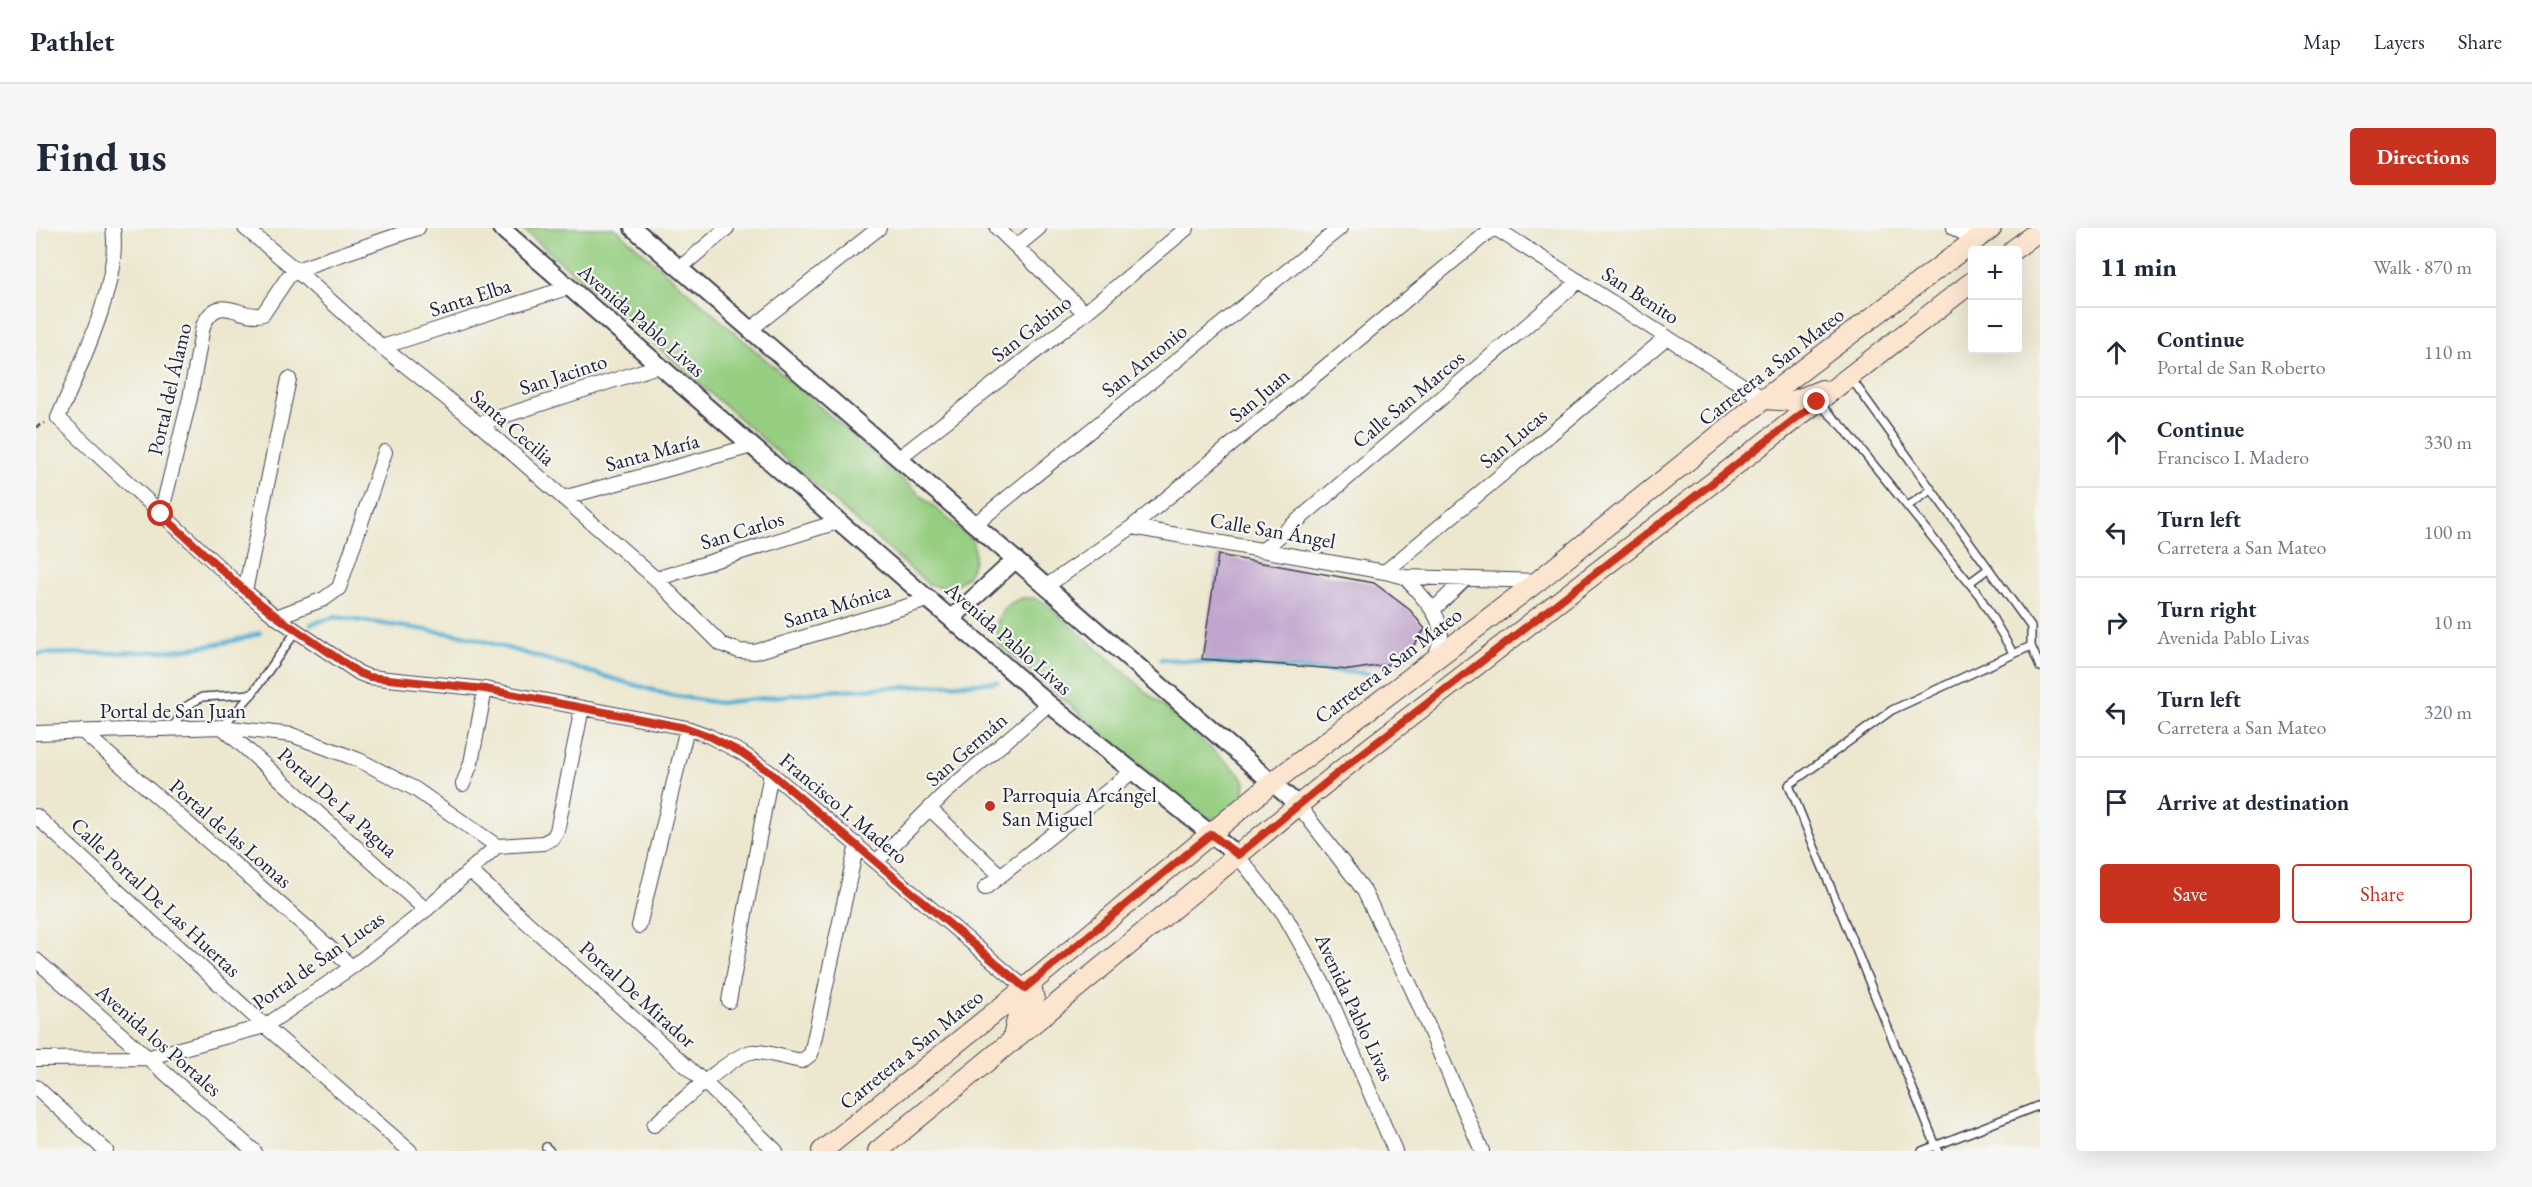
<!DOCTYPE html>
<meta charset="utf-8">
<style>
:root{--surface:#fff;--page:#f6f6f7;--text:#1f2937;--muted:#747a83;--line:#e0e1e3;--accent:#c8321e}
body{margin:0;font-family:"EB Garamond",serif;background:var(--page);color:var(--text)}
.controls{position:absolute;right:18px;top:18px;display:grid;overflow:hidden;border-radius:6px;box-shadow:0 6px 24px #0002}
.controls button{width:54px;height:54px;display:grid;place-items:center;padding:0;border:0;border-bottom:2px solid var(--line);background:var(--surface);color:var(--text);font:30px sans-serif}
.stop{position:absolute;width:18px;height:18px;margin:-14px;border:4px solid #c8321e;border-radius:50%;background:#fff}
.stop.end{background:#c8321e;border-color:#fff;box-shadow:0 2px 6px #0008}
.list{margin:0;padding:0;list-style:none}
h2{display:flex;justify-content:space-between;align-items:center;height:78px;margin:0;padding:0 24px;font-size:26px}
h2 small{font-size:20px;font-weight:400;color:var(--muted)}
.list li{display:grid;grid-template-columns:39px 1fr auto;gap:18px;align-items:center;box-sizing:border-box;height:90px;padding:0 24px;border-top:2px solid var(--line)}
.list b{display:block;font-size:22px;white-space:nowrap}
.list p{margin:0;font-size:20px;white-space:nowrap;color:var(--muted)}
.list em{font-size:20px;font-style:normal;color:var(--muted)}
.actions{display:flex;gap:12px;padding:18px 24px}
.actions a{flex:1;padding:14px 0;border:2px solid var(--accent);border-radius:6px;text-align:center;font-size:21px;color:var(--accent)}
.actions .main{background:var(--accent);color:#fff}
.icon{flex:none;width:33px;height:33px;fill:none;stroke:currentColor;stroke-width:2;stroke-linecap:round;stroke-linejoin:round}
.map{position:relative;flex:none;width:2004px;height:923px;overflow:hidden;border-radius:6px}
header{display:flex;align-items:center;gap:36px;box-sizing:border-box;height:84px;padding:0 30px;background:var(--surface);border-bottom:2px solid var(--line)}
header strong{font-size:28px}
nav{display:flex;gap:33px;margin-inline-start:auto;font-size:21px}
.intro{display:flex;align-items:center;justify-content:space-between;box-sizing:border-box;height:144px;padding:0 36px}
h1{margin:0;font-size:42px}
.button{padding:15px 27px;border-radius:6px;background:var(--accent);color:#fff;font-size:21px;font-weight:700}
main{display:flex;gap:36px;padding:0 36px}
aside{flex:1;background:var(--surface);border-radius:6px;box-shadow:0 6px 24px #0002}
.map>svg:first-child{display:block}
</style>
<header>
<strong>Pathlet</strong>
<nav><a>Map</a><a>Layers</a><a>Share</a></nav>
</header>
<div class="intro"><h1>Find us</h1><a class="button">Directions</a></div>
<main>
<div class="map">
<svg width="2004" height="923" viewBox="0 0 2004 923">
<rect width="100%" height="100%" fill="#f6f6f2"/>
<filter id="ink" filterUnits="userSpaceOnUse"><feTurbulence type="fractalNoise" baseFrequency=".0167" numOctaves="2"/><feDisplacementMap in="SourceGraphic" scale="12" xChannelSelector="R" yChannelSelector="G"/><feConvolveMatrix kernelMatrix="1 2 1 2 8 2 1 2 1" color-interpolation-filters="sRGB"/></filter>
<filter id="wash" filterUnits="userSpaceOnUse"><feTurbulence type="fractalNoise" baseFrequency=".008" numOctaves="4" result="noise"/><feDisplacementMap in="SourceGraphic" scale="24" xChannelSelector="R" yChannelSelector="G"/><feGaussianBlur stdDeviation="1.35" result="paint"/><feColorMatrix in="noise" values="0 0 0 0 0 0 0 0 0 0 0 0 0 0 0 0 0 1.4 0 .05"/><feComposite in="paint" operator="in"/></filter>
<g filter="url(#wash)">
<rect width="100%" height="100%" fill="#ece7ce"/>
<!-- green -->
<path fill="#96ce81" stroke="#5c785e" stroke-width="1.5" d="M486,0H579L936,312C946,342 923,367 892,356Z
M987,370H998L1009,375L1204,546L1209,554L1207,571L1183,590H1166L962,416C956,395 965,376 987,370Z"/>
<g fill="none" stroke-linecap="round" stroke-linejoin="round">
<!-- stream -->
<path stroke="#53afd1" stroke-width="4.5" d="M275,396L299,389L426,407L634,467L683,475L791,463L962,454
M0,426C74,424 153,429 224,405
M1125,431L1340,446"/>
</g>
<g id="blocks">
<!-- building -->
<path fill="#c0a4cd" d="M1182,327L1338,355L1374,382L1389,401L1366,434L1314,442L1166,431Z"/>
</g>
</g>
<g filter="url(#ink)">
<use href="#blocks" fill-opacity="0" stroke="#404051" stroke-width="1.5"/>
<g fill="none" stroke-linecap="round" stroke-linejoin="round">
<!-- service casing -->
<g stroke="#404051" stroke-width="10">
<path id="service" d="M1814,149L1995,399V418L2004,439
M1783,176L1807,199L1943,367L1977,425
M1872,278L1895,262
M1933,355L1952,341
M137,499L149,479L166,469L216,466
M186,499L216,466L261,402
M510,919L514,923
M1886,923L2004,877
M1902,923L1753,557L1856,482L1995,418"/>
</g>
<!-- minor casing -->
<g stroke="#404051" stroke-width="16">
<path id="minor" d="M77,0C85,55 43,140 22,190L209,363L240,389L323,445L333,449L449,461L651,500L673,508L706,525L735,545L989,760
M209,0L260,42L346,119L443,196L620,351L685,416L703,423L719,424L895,371
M961,0L1049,85
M1459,0L1728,171
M1918,0L1939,12
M981,18L1003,0
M644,40L691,0
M715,101L843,0
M346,119L534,59
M443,196L625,137
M863,230L1049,85L1151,0
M527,270L716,218
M125,286L154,170L167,98C183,62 205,93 227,86L252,49L260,42L382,0
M938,297L1304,0
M1096,299L1349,344L1369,349L1502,353
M1227,322L1543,53
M1349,344L1631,109
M1369,349C1390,374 1418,396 1398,429
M620,351L804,293
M1009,359L1096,299L1457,0
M209,363L253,151
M1397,382L1429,351
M240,389L288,371L303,360L349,224
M186,499L390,682
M46,503L316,739
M0,505L186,499L256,507L323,532L379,561L461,618
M427,556L435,535L449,461
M1263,578L1327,661L1377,763L1446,923
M894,581L964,647
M0,588L229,798L374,923
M1201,627L1248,686L1290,761L1359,923
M840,634L908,566L1013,476
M434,643L668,854L740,923
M949,660L1097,543
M603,698L651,500
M0,732L218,923
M693,773L735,545
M0,831L110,830L229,798L316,739L390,682L461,618L507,615L517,610L521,603L546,480
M0,859L70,923
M618,897C637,881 694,828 715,824C726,822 752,831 766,833L775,826L821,616"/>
</g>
<!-- tertiary casing -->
<g stroke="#404051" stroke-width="20">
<path id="tertiary" d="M465,0L1013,476L1201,627
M597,0L1263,578
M915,391L979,332"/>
</g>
<!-- secondary casing -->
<g stroke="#404051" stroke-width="22">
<path id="secondary" d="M1977,22L2004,2
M1728,171L1758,173L1786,162
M976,814L981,791L998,772L996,762L989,760
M786,923L989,760L1236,555L1502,353L1728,171L1955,0
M842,923L1309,539L1936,54"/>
</g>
<!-- path -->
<path stroke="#404051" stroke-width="3" stroke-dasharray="4.5 4.5" stroke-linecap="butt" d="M0,199L9,195"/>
<!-- service -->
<use href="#service" stroke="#fff" stroke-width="7"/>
<!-- minor -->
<use href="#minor" stroke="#fff" stroke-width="14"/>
<!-- tertiary -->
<use href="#tertiary" stroke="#fff" stroke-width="16"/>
<!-- secondary -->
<use href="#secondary" stroke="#fce5cf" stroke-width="20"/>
</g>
</g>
<g fill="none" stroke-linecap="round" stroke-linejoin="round" filter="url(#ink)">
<!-- route -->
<path stroke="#c8321e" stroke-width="8" d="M125,286L209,363L240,388L323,445L333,449L449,461L651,500L673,508L706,525L735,545L989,760L1175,606L1202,627L1309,539L1781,174"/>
</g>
<!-- markers -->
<circle fill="#c8321e" stroke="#f6f6f2" stroke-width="2" cx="954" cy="578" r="6"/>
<g text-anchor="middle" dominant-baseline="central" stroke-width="4.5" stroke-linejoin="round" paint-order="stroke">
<!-- street labels -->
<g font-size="21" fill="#22223b" stroke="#f6f6f2">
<text transform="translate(1605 67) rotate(33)">San Benito</text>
<text transform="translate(434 69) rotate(-18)">Santa Elba</text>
<text transform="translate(606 92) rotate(41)">Avenida Pablo Livas</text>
<text transform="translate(995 100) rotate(-38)">San Gabino</text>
<text transform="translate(1108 132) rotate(-39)">San Antonio</text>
<text transform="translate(1735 138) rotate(-38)">Carretera a San Mateo</text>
<text transform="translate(527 146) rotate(-18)">San Jacinto</text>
<text transform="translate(133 161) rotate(-77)">Portal del Álamo</text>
<text transform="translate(1223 167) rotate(-40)">San Juan</text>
<text transform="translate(1372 171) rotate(-40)">Calle San Marcos</text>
<text transform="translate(477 199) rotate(41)">Santa Cecilia</text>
<text transform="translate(1477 210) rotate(-40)">San Lucas</text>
<text transform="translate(616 224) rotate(-15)">Santa María</text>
<text transform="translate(706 302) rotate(-17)">San Carlos</text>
<text transform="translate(1237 302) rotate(10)">Calle San Ángel</text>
<text transform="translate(801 377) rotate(-17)">Santa Mónica</text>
<text transform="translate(973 410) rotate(41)">Avenida Pablo Livas</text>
<text transform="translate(1352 437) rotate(-37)">Carretera a San Mateo</text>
<text x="137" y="482">Portal de San Juan</text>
<text transform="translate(930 521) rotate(-41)">San Germán</text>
<text transform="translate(302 574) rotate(42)">Portal De La Pagua</text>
<text transform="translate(808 580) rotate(40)">Francisco I. Madero</text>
<text transform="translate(195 605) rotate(41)">Portal de las Lomas</text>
<text transform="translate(120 669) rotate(43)">Calle Portal De Las Huertas</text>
<text transform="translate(282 732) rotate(-35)">Portal de San Lucas</text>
<text transform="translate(602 766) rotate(42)">Portal De Mirador</text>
<text transform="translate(1319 779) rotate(65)">Avenida Pablo Livas</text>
<text transform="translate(123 812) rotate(41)">Avenida los Portales</text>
<text transform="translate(875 821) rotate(-39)">Carretera a San Mateo</text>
</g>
<!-- poi labels -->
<g font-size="21" fill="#22223b" stroke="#f6f6f2" text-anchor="start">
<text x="966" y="566">Parroquia Arcángel<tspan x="966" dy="24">San Miguel</tspan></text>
</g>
</g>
</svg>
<div class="controls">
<button>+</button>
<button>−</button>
</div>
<div class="stop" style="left:125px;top:286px"></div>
<div class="stop end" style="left:1781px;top:174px"></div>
</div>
<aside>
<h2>11 min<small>Walk · 870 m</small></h2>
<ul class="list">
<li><svg class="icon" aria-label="ahead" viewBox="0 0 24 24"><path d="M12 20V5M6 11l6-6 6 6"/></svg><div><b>Continue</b><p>Portal de San Roberto</p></div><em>110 m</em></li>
<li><svg class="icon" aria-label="ahead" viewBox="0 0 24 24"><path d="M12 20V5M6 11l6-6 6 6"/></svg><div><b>Continue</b><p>Francisco I. Madero</p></div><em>330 m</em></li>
<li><svg class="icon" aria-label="left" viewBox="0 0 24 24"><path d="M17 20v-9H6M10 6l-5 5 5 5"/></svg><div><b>Turn left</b><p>Carretera a San Mateo</p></div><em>100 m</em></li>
<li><svg class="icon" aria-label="right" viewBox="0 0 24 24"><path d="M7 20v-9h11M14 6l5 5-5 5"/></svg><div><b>Turn right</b><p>Avenida Pablo Livas</p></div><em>10 m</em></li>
<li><svg class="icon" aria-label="left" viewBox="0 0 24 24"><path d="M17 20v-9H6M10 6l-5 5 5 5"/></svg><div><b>Turn left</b><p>Carretera a San Mateo</p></div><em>320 m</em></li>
<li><svg class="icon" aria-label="arrive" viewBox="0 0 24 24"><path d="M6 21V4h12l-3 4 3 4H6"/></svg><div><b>Arrive at destination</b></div></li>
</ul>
<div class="actions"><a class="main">Save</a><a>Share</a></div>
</aside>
</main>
